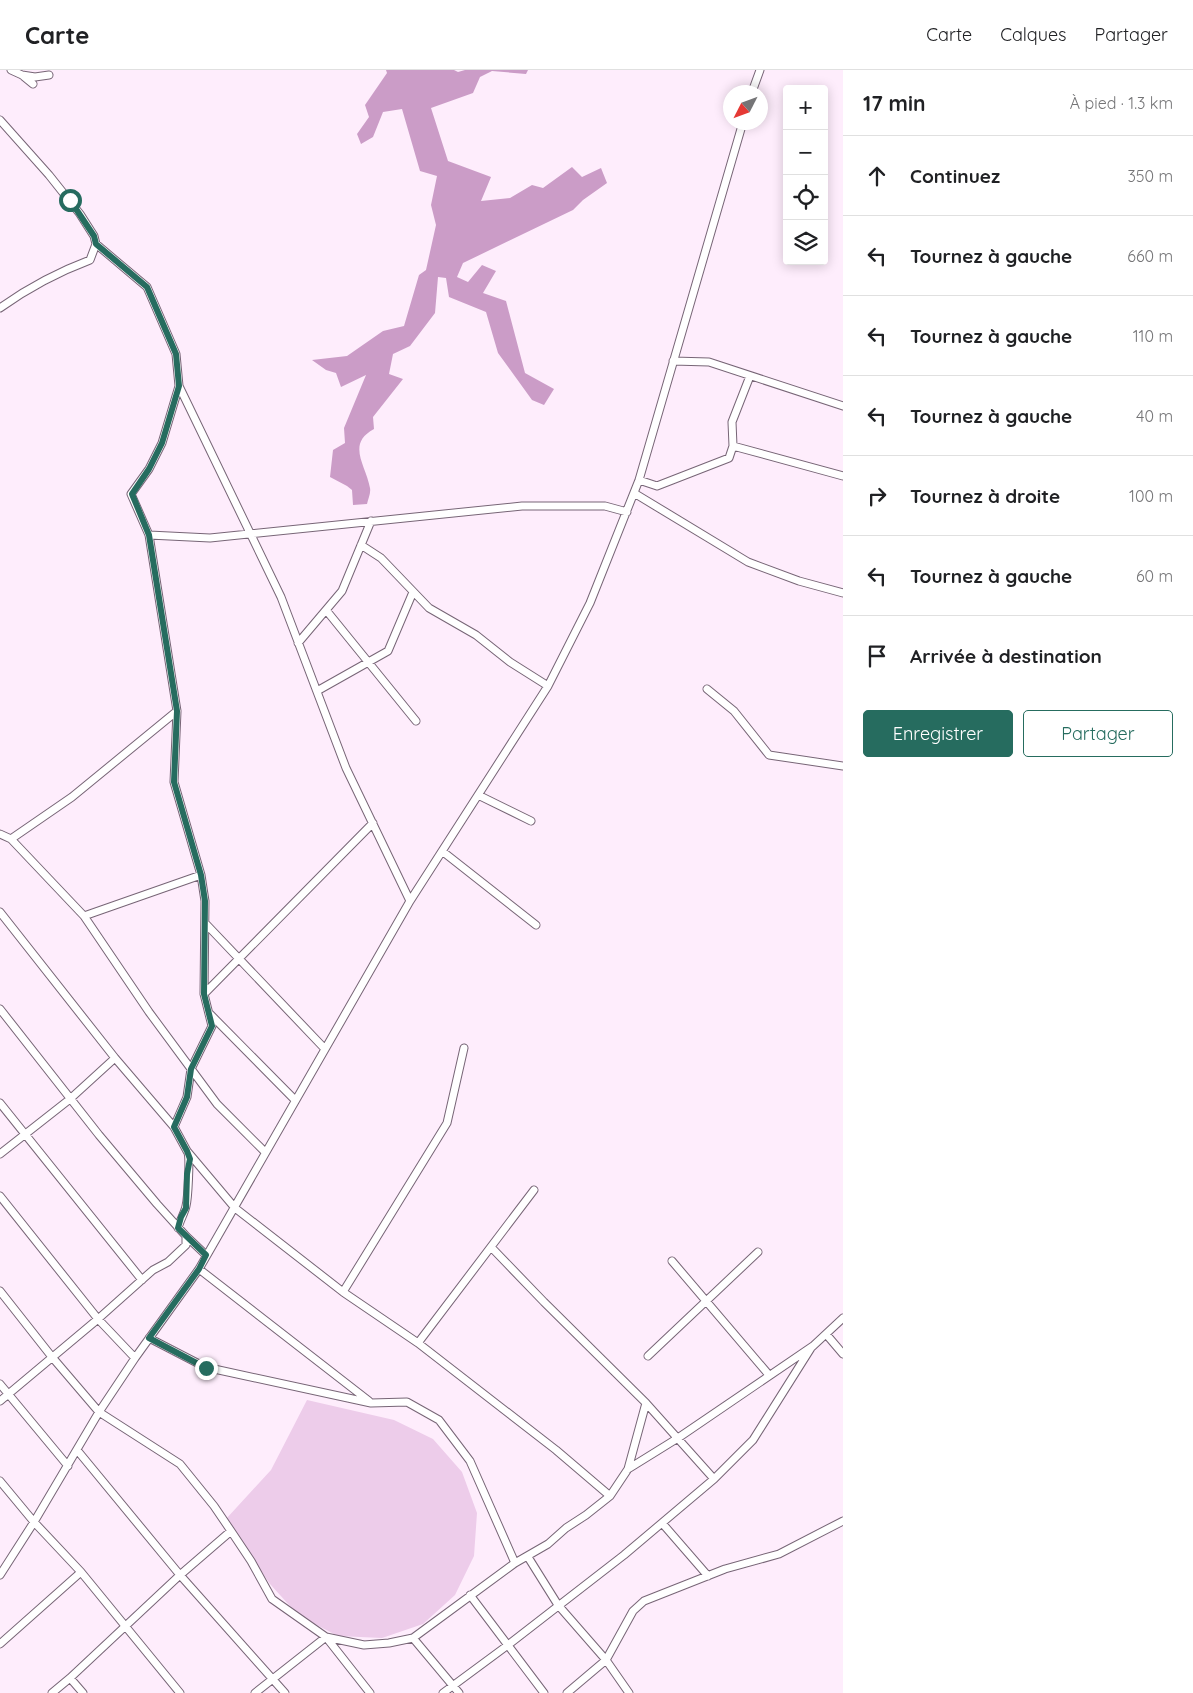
<!DOCTYPE html>
<html lang="fr">
<meta charset="utf-8">
<style>
:root{--surface:#fff;--page:#f2f2f2;--text:#202124;--muted:#757577;--line:#e0e0e0;--accent:#266c5f}
body{margin:0;font-family:Quicksand,sans-serif;background:var(--page);color:var(--text)}
.controls{position:absolute;right:15px;top:15px;display:grid;overflow:hidden;border-radius:5px;box-shadow:0 2px 12px #0003}
.controls button{width:45px;height:45px;display:grid;place-items:center;padding:0;border:0;border-bottom:1px solid var(--line);background:var(--surface);color:var(--text);font:25px sans-serif}
.compass{position:absolute;left:723px;top:15px;width:45px;height:45px;border-radius:50%;background:var(--surface);box-shadow:0 2px 12px #0003;rotate:228deg}
.stop{position:absolute;width:15px;height:15px;margin:-11px;border:4px solid #266c5f;border-radius:50%;background:#fff}
.stop.end{background:#266c5f;border-color:#fff;box-shadow:0 1px 5px #0008}
.list{margin:0;padding:0;list-style:none}
h2{display:flex;justify-content:space-between;align-items:center;height:65px;margin:0;padding:0 20px;font-size:21px}
h2 small{font-size:16px;font-weight:400;color:var(--muted)}
.list li{display:grid;grid-template-columns:32px 1fr auto;gap:15px;align-items:center;box-sizing:border-box;height:80px;padding:0 20px;border-top:1px solid var(--line)}
.list b{display:block;font-size:19px;white-space:nowrap}
.list em{font-size:16px;font-style:normal;color:var(--muted)}
.actions{display:flex;gap:10px;padding:15px 20px}
.actions a{flex:1;padding:11px 0;border:1px solid var(--accent);border-radius:5px;text-align:center;font-size:18px;color:var(--accent)}
.actions .main{background:var(--accent);color:#fff}
.icon{flex:none;width:28px;height:28px;fill:none;stroke:currentColor;stroke-width:2;stroke-linecap:round;stroke-linejoin:round}
.map{position:relative;flex:none;width:843px;height:1623px;overflow:hidden}
header{display:flex;align-items:center;gap:30px;box-sizing:border-box;height:70px;padding:0 25px;background:var(--surface);border-bottom:1px solid var(--line)}
header strong{font-size:24px}
nav{display:flex;gap:28px;margin-inline-start:auto;font-size:18px}
main{display:flex}
aside{flex:1;background:var(--surface)}
.map>svg:first-child{display:block}
</style>
<header>
<strong>Carte</strong>
<nav><a>Carte</a><a>Calques</a><a>Partager</a></nav>
</header>
<main>
<div class="map">
<svg width="843" height="1623" viewBox="0 0 843 1623">
<rect width="100%" height="100%" fill="#feedfc"/>
<!-- green -->
<path fill="#edccea" d="M307,1330L394,1350L433,1369L462,1402L477,1443L474,1486L455,1525L423,1554L382,1568L338,1566L299,1546L270,1514L226,1449L271,1400Z"/>
<!-- forest -->
<path fill="#cb9cc7" d="M386,0H454L458,2L465,0H528L526,4L492,1L480,7L473,23L431,38L448,91L491,107L481,131L510,128L532,115L543,118L572,97L582,107L601,98L607,113L583,130L573,140L463,193L457,207L468,212L482,195L496,201L483,223L506,231L525,303L554,319L544,335L532,330L498,283L486,242L449,227L446,208L438,207L435,243L410,276L393,284L389,304L403,309L373,347L374,359C346,374 366,395 370,418C371,423 368,429 367,434L353,435L352,420L347,416L330,407L333,380L345,373L344,358L366,305L341,317L336,303L326,300L312,290L347,286L383,261L404,256L419,205L426,200L436,155L431,135L437,106L420,101L402,39L383,42L373,67L361,74L357,64L369,47L365,35L387,3Z"/>
<g fill="none" stroke-linecap="round" stroke-linejoin="round">
<!-- minor casing -->
<g stroke="#776576" stroke-width="9">
<path id="minor" d="M11,0L22,5L33,14
M22,5L35,7L49,5
M752,22L760,0
M0,50L49,105L80,144L94,166L96,174L90,190C58,202 28,218 0,238
M96,174L147,217L176,284L179,316L162,373L149,399L131,424L149,465L177,641L174,712L201,805L205,831L204,924L212,956L191,999L187,1027L174,1057
M673,291L709,292L843,336
M179,316L281,527L346,698L410,831
M733,376L843,406
M639,410L657,416L729,388L733,376L732,352L750,306
M634,423L748,492L799,511L843,523
M149,465L210,468L522,436H605L627,442
M361,475L381,488L429,538L476,565L510,592L548,616
M326,540L416,651
M298,573L342,521L371,451
M707,619L734,641L769,685L843,696
M317,621L388,581L413,522
M478,725L531,751
M0,764L11,769L84,846L149,942L217,1034L265,1082
M11,769L72,727L177,641
M442,781L536,855
M0,842L115,988L174,1057L187,1081L235,1138L343,1222L418,1273L556,1380L610,1426
M84,846L201,805
M205,853L325,979
M204,924L373,753
M0,939L99,1065L157,1134L186,1166
M210,944L295,1030
M0,1033L142,1210
M0,1084L70,1029L115,988
M0,1126L98,1249L135,1288
M178,1158C180,1150 185,1142 186,1136C188,1128 190,1089 188,1083
M491,1177L544,1232L646,1333L628,1399
M672,1191L769,1305
M199,1199L369,1331
M0,1221L52,1287L99,1342L180,1394L214,1436L231,1461L251,1491L272,1529L326,1567L370,1623
M343,1222L447,1053L464,978
M826,1264L843,1284
M149,1268L205,1297L371,1333L407,1332L439,1350L470,1391L515,1493
M418,1273L534,1120
M648,1286L758,1182
M0,1314L68,1396
M0,1331L98,1249L153,1200L168,1192L186,1175V1166L206,1185
M646,1333L714,1409
M77,1380L180,1505L285,1623
M0,1411L34,1452L81,1502L180,1623
M662,1453L708,1506
M528,1487L558,1535L606,1590L629,1623
M0,1505L34,1452L99,1342L135,1288L199,1199L410,831L548,616L590,533L639,410L743,52
M470,1525L544,1623
M413,1568L459,1623
M0,1574L81,1502
M70,1608L83,1623
M52,1623L70,1608L180,1505L231,1461
M255,1623L326,1567L364,1575L389,1573L413,1568L515,1493L548,1474L566,1458L586,1445L610,1426L628,1399L678,1368L813,1276L843,1248
M443,1623L508,1575L624,1485L714,1409L753,1370L811,1278
M567,1623L606,1590L633,1541L644,1531L725,1499L779,1484L843,1451"/>
</g>
<!-- minor -->
<use href="#minor" stroke="#fff" stroke-width="7"/>
</g>
<g fill="none" stroke-linecap="round" stroke-linejoin="round">
<!-- route -->
<path stroke="#266c5f" stroke-width="6" d="M70,130L94,166L96,174L147,217L176,284L179,316L162,373L149,399L132,424L149,465L177,641L174,712L201,805L205,831L204,924L212,956L191,999L187,1027L174,1057L187,1081L190,1089L187,1104L186,1138L181,1147L178,1158L206,1185L199,1199L149,1268L206,1298"/>
</g>
</svg>
<div class="controls">
<button>+</button>
<button>−</button>
<button><svg class="icon" aria-label="locate" viewBox="0 0 24 24"><circle cx="12" cy="12" r="6"/><path d="M12 2v4M12 18v4M2 12h4M18 12h4"/></svg></button>
<button><svg class="icon" aria-label="layers" viewBox="0 0 24 24"><path d="M12 4l9 5-9 5-9-5zM3 14l9 5 9-5"/></svg></button>
</div>
<svg class="compass" viewBox="-18 -18 36 36"><path d="M0-13l5 13h-10z" fill="#e53935"/><path d="M0 13l5-13h-10z" fill="#757577"/></svg>
<div class="stop" style="left:70px;top:130px"></div>
<div class="stop end" style="left:206px;top:1298px"></div>
</div>
<aside>
<h2>17 min<small>À pied · 1.3 km</small></h2>
<ul class="list">
<li><svg class="icon" aria-label="ahead" viewBox="0 0 24 24"><path d="M12 20V5M6 11l6-6 6 6"/></svg><div><b>Continuez</b></div><em>350 m</em></li>
<li><svg class="icon" aria-label="left" viewBox="0 0 24 24"><path d="M17 20v-9H6M10 6l-5 5 5 5"/></svg><div><b>Tournez à gauche</b></div><em>660 m</em></li>
<li><svg class="icon" aria-label="left" viewBox="0 0 24 24"><path d="M17 20v-9H6M10 6l-5 5 5 5"/></svg><div><b>Tournez à gauche</b></div><em>110 m</em></li>
<li><svg class="icon" aria-label="left" viewBox="0 0 24 24"><path d="M17 20v-9H6M10 6l-5 5 5 5"/></svg><div><b>Tournez à gauche</b></div><em>40 m</em></li>
<li><svg class="icon" aria-label="right" viewBox="0 0 24 24"><path d="M7 20v-9h11M14 6l5 5-5 5"/></svg><div><b>Tournez à droite</b></div><em>100 m</em></li>
<li><svg class="icon" aria-label="left" viewBox="0 0 24 24"><path d="M17 20v-9H6M10 6l-5 5 5 5"/></svg><div><b>Tournez à gauche</b></div><em>60 m</em></li>
<li><svg class="icon" aria-label="arrive" viewBox="0 0 24 24"><path d="M6 21V4h12l-3 4 3 4H6"/></svg><div><b>Arrivée à destination</b></div></li>
</ul>
<div class="actions"><a class="main">Enregistrer</a><a>Partager</a></div>
</aside>
</main>
